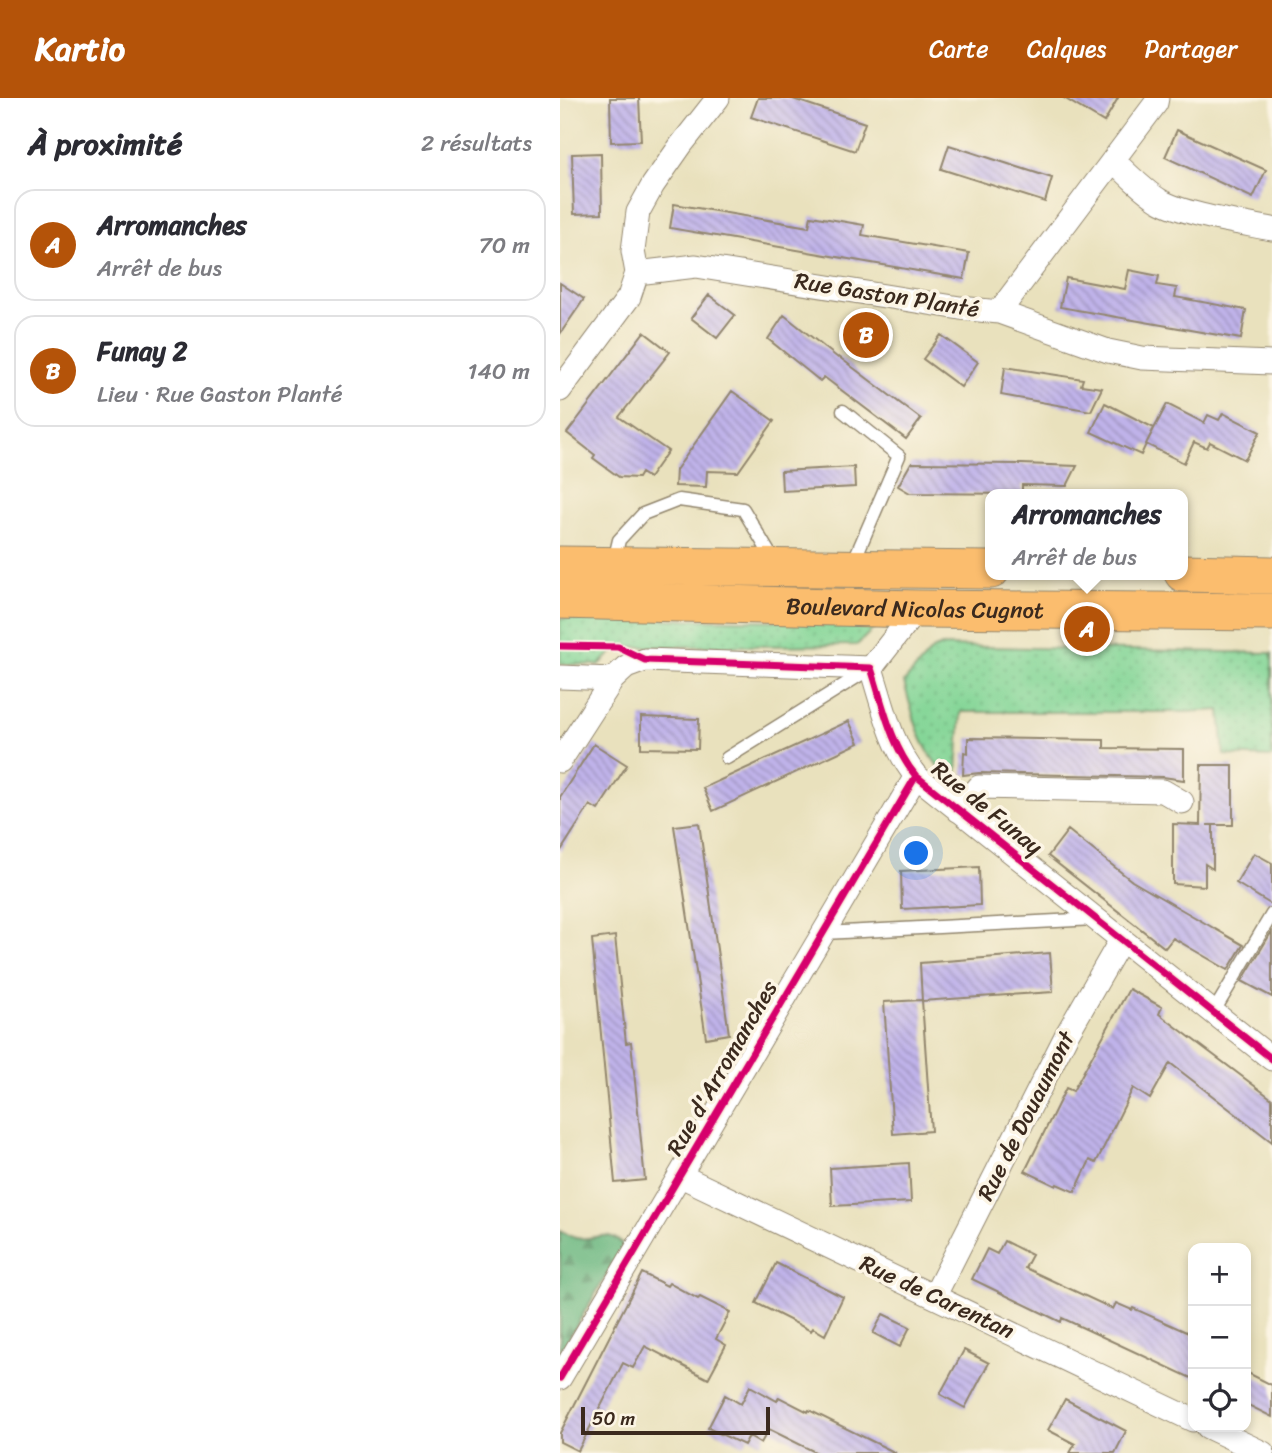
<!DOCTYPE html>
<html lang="fr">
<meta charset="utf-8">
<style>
:root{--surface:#fff;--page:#f2f2f3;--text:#2b2b33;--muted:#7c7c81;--line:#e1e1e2;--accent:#b45309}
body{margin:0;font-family:Sriracha,sans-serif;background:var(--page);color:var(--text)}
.controls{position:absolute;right:21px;bottom:21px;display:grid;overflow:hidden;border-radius:14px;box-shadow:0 4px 10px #0003}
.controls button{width:63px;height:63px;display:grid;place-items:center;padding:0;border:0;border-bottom:2px solid var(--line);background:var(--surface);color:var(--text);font:35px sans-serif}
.scale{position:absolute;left:21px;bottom:18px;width:189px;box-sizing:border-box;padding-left:7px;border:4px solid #3b2a1e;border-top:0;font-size:19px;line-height:24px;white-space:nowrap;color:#3b2a1e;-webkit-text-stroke:5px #fcf5e5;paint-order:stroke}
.you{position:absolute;left:357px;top:756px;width:24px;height:24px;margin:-18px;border:5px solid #fff;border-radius:50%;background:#1a73e8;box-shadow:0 0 0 10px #1a73e833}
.badge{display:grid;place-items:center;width:46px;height:46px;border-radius:50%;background:var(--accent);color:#fff;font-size:23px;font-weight:700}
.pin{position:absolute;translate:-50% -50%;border:4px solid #fff;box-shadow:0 2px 7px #0006}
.popup{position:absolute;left:425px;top:391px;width:203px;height:91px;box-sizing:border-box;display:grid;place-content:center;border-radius:14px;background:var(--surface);filter:drop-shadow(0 2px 5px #0005);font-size:23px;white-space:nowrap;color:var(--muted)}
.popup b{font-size:26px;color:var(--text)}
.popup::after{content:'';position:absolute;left:50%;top:100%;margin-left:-14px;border:14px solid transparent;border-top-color:var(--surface)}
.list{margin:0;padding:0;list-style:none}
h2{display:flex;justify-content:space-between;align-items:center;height:91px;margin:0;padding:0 28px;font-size:30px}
h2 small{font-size:23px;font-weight:400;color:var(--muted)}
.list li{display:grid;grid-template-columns:46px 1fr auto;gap:21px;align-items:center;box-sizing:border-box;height:112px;margin:0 14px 14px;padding:0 14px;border:2px solid var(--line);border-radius:21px}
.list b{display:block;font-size:26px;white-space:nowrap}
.list p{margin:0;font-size:23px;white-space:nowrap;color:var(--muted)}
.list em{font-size:23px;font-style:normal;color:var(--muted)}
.icon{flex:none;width:38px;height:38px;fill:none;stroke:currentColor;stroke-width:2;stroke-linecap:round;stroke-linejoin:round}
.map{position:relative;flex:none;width:712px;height:1355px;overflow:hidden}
header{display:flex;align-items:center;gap:42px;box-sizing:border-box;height:98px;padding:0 35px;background:var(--accent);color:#fff}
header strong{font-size:33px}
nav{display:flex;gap:38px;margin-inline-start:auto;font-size:24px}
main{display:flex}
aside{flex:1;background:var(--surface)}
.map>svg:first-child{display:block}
</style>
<header>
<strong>Kartio</strong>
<nav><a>Carte</a><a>Calques</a><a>Partager</a></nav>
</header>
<main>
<aside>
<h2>À proximité<small>2 résultats</small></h2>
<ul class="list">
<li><span class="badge">A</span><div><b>Arromanches</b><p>Arrêt de bus</p></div><em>70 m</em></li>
<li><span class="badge">B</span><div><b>Funay 2</b><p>Lieu · Rue Gaston Planté</p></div><em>140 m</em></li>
</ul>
</aside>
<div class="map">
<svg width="712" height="1355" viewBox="0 0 712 1355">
<defs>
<pattern id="grass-dots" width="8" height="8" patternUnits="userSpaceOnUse" patternTransform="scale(1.75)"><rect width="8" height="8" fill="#84d697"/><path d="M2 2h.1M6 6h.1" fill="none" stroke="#73b882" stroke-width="1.8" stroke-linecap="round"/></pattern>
<pattern id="forest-firs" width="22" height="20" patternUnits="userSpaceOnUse" patternTransform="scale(1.75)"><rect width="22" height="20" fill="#6bb780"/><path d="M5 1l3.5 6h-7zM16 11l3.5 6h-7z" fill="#599568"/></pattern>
<pattern id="building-back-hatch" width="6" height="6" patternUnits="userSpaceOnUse" patternTransform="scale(1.75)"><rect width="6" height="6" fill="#c0b3ea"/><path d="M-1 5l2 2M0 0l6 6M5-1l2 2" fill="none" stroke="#9d92bd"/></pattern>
</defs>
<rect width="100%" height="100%" fill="#fcf5e5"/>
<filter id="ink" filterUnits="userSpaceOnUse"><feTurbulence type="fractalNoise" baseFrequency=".0143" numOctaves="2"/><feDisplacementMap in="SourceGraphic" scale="14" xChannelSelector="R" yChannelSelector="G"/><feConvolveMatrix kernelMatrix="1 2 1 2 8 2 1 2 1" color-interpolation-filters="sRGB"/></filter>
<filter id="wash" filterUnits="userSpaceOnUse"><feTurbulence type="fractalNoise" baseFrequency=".00686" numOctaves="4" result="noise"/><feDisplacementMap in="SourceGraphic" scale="28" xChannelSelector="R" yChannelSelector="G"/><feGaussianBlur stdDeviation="1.57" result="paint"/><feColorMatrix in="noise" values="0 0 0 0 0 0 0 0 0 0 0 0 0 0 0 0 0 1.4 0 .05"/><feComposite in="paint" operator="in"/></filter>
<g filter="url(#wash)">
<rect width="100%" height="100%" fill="#e9e1bd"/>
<!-- grass -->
<path fill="url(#grass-dots)" stroke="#60805a" stroke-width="2" d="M0,520L320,524L297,547L58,549L39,567L0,566Z
M382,548L712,555V659L664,657L660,612L626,614H401L396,688C361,654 356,630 344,584L372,552Z"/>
<!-- forest -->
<path fill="url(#forest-firs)" stroke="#53704f" stroke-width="2" d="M0,1133C5,1135 11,1139 16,1140C36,1144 46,1128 64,1148L0,1255Z"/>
<g id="blocks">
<!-- building -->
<path fill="url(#building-back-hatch)" d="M50,0H79L81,43L51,44Z
M198,0H230L305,25L295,53L191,19Z
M504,0H558L544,24Z
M617,32L706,72L693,100L605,59Z
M389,47L492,80L485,104L381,71Z
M41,55L42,115L14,116L12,56Z
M114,106L249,129L251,118L304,127L302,137L409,155L404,181L110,130Z
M569,172L599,178L597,187L617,190L615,199L686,212L681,241L500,209L506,180L565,191Z
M0,185L24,201L0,236Z
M149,197L175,217L157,240L131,220Z
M224,217L278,260L279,259L361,321L346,341L264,279L260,283L208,241Z
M84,234L110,254L59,319L108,353L89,380L81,375L78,380L59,379L33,360L35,357L7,335Z
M381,237L418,264L401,289L363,261Z
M445,269L523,281L521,287L542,290L531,313L441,297Z
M172,293L214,323L178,374L147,373L146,389L115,388L116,372Z
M545,305L594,330L586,346L607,306L644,325L648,317L659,322L663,315L700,334L685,362L650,344L647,350L634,344L624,365L586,346L581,357L531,334Z
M351,365L462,366L517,368L507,388L462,387V396L350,395L338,388Z
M294,369L295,389L222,393L221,373Z
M81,619L139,621L138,651L81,650Z
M289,623L299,645L153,713L143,690Z
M408,640L544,642V650L624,651V682L603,679L419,675L403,677L404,654L408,655Z
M34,646L67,667L38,712L30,707L0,754V699Z
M641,667H673V727H647H653V771L645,766V788L613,786V726L640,727Z
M139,725L169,936L146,940L114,728Z
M508,732L572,783L683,847L668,872L613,840L605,850L488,758Z
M694,755L712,765V807L676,785Z
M419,769L420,807L342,811L341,773Z
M712,833V899L682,883Z
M55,838L66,945L71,944L85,1082L55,1085L32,841Z
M490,855L493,894L362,903L360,865Z
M569,891L602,909L599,916L712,1001V1044L610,965L590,1001L573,990L536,1065L530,1062L515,1094L497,1086L496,1088L465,1073L506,990L513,993Z
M362,902L371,1033L333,1036L324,904Z
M349,1065L351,1104L272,1108L270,1070Z
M444,1143L472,1157L465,1170L553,1211L556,1205L572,1212L573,1210L633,1237V1281L502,1220L501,1224L412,1181L427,1151L437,1156Z
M216,1165L283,1199L265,1237L253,1230L251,1233L196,1205Z
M82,1175L107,1188L109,1185L138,1201L140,1199L170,1214L156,1241L166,1247L148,1281L85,1248L73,1270L63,1265L18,1353L0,1344V1335Z
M323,1216L350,1229L340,1249L313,1235Z
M404,1252L429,1265L405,1310L380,1296Z
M686,1274L712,1287V1319L686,1306Z
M190,1288L217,1303L219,1299L248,1314L249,1312L336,1355H257L209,1331L201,1345L189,1338L184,1347L148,1330L165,1297L181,1306Z
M505,1301L566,1333L555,1355H510L515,1346L488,1332Z"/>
</g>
</g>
<g filter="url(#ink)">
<use href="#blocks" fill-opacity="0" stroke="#92866e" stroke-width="2"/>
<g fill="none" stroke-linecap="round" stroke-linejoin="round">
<!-- lane casing -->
<g stroke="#92866e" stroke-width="15">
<path id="lane" d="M283,313L339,358L292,467
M54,463L59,442L83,416L119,402L183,411L214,463
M167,660L308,572
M264,835L535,821
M653,915L712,816"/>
</g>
<!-- street casing -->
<g stroke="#92866e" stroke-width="25">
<path id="street" d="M553,62C567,76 582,91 599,102C624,117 682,125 712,131
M77,175L136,168L400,210L439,214L596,5L597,0
M439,214L548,253L582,260L712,265
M0,292L69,199L77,175L73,153L78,114L93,87L121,47L158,0
M311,570C323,607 331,648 356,678L712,961
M311,570L357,511
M0,579L53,581
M0,663L53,581L66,569L85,562L311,570
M399,713L419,689L603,693L622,704
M121,1078L633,1322
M375,1197L507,936L561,842
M0,1280L356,678
M648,1329L703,1355"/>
</g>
<!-- primary casing -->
<g stroke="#92866e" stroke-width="39">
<g id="primary">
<path d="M0,467L431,472"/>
<path d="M623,475L712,477"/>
<path id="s1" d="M0,502L357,511L712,514"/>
</g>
</g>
<!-- lane -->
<use href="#lane" stroke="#fff" stroke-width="12"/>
<!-- street -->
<use href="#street" stroke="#fff" stroke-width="23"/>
<!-- primary -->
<use href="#primary" stroke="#fbbd6e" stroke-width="37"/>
<!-- cycleway casing -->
<g stroke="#fcf5e5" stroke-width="11">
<path id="cycleway" d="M0,548L58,549L85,562L311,570C323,607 331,648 356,678L712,961
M0,1280L356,678"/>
</g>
<!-- cycleway -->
<use href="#cycleway" stroke="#d6006c" stroke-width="7"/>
</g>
</g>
<g text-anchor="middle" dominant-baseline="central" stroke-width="7" stroke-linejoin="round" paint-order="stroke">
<!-- street labels -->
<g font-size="23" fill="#3b2a1e" stroke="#fcf5e5">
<text transform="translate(327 197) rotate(9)">Rue Gaston Planté</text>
<text stroke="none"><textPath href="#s1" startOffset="355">Boulevard Nicolas Cugnot</textPath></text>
<text transform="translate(427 710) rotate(39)">Rue de Funay</text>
<text transform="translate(162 970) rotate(-60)">Rue d'Arromanches</text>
<text transform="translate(466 1018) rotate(-63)">Rue de Douaumont</text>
<text transform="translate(377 1199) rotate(25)">Rue de Carentan</text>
</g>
</g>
</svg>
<div class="controls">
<button>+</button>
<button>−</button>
<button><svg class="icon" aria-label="locate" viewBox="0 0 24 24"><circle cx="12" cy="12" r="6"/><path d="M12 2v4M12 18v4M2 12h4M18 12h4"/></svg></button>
</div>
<div class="scale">50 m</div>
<div class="you"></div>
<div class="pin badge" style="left:527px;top:531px">A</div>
<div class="popup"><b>Arromanches</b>Arrêt de bus</div>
<div class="pin badge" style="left:306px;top:237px">B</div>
</div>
</main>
